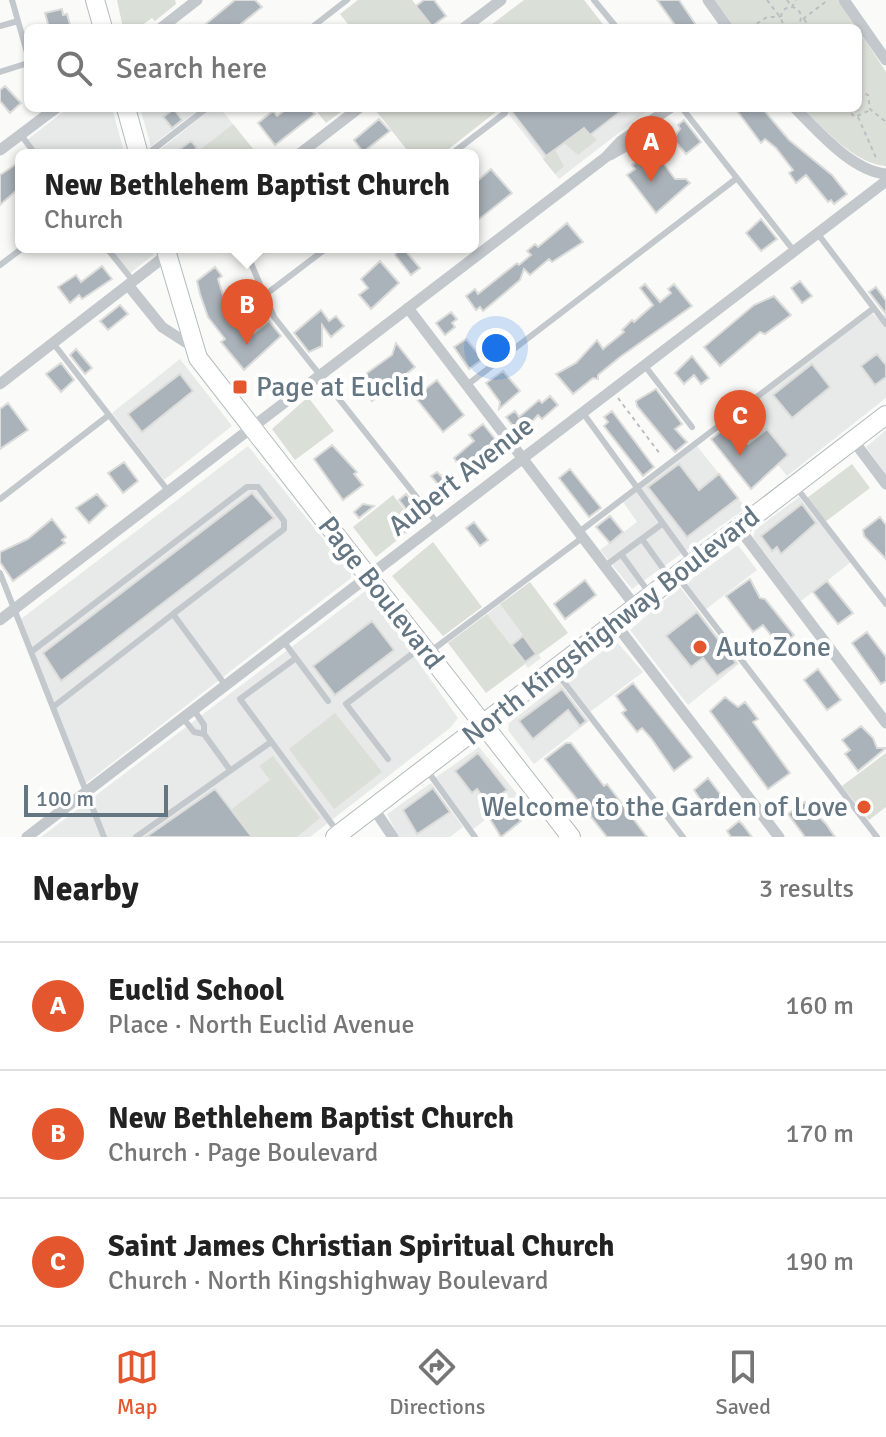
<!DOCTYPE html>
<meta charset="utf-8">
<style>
:root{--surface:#fff;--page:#f6f6f6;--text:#222;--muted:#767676;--line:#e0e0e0;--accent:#e4572e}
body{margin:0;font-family:Signika,sans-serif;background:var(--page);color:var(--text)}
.scale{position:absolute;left:24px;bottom:20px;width:144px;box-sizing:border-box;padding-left:8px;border:4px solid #657683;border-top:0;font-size:22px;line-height:28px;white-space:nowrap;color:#657683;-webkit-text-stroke:6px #fff;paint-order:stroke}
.you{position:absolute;left:496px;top:348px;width:28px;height:28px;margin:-20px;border:6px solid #fff;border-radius:50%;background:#1a73e8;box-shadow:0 0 0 12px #1a73e833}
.badge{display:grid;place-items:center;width:52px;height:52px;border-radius:50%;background:var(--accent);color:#fff;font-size:26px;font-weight:700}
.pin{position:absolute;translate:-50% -66px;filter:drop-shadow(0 2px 4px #0008)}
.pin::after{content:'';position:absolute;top:42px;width:28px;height:24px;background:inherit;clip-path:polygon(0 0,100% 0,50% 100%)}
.popup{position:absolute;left:15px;top:149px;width:464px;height:104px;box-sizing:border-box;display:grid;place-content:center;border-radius:12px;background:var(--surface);filter:drop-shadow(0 2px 6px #0005);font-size:26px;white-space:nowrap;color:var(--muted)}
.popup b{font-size:30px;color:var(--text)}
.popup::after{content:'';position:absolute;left:50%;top:100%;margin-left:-16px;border:16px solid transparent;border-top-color:var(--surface)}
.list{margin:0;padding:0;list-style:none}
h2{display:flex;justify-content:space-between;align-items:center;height:104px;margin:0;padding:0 32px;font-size:34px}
h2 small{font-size:26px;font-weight:400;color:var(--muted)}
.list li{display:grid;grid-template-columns:52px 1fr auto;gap:24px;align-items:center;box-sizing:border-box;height:128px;padding:0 32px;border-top:2px solid var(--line)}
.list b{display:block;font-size:30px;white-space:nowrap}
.list p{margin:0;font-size:26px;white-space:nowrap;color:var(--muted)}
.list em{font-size:26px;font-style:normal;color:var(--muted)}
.icon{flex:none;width:44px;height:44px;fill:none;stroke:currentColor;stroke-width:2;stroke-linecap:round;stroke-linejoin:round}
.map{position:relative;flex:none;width:886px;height:837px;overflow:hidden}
.search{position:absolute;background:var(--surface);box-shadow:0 2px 6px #0004;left:24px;right:24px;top:24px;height:88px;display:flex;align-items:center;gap:20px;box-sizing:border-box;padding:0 28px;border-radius:12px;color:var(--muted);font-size:30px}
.sheet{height:488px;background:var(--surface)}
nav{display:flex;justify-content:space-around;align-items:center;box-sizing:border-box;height:112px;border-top:2px solid var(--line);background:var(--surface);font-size:22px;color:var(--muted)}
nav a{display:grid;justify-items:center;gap:4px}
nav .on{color:var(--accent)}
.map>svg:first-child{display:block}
</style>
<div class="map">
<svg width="886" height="837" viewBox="0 0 886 837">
<rect width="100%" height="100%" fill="#fafaf8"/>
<!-- built -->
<path fill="#e8e9e9" d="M68,108H112L125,155H39L27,140Z
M140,108H201L151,146Z
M212,108H220L233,124L193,155H154Z
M504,108H651L559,179Z
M108,247H152L153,255L129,274Z
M872,313L878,319L886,314V398L787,476L738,414Z
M180,359L232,426L164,480L112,413Z
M886,430V475L866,447Z
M248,446L351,573V578L85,784L21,619Z
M697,446L746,508L632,589L600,550L637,522L623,502Z
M799,497L851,562L801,601L753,537L755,530Z
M738,545L757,570L705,610L685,584Z
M680,587L739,664L688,705L630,630Z
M364,592L369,593L458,718L450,728L310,837H41Z
M500,604L541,658L528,668L487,614Z
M616,641L643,672L590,712L565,680Z
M560,683L589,721L534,764L508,730L509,723Z
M479,747L518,795L472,830L435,778Z
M431,783L463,827L450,837H399L387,814Z"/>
<!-- green -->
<path fill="#dadfd7" d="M117,0H175L176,4L155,21L152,18L138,28H123Z
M358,0H412L434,28H351L340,14Z
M524,0H584L606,28H494L491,25Z
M715,0H838L858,28H735Z
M858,29L886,72V166C855,164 824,129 803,108H858Z
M314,108H346L326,123Z
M381,108H494L497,111L441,155H411L377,112Z
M233,124L258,155H193Z
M581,124L597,140L578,155L564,143Z
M555,150L564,166L555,174L543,159Z
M308,397L334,431L295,460L272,429Z
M852,464L870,488L825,522L807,498Z
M393,495L416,525L376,557L353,527Z
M433,542L482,607L443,636L392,576Z
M530,582L568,633L538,655L500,604Z
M487,614L525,664L486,693L448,643Z
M335,713L382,772L334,809L289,749Z
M886,753V807L869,820L842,786Z
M273,756L320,818L297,837H253L232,809L270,780L259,766Z"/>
<!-- building -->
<path fill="#aab3b9" stroke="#dcdcda" stroke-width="2" d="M235,0H255L262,7L236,28H201Z
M424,0H434L446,16L432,26L416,6Z
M657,0H679L698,28H677Z
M62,9L63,15L67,14L71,28H49L45,13Z
M5,86L21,103L10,113L0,101V90Z
M288,108H309L315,114L275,145L258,123L273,111L277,116Z
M509,108H625L590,135L584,128L546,156Z
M735,108H762L789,140L832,175L847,194L834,204L831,200L828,202L806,175L796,183L789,173L793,170L776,148L765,139L761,143Z
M174,109L182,120L172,128L163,117Z
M379,119L390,131L363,152L354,140Z
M684,120L701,142L686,154L673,139L680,129L678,125Z
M191,141L197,148L188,155H172Z
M656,153L675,179H686L690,183L656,213L627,175L635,169L632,165L645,155L648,159Z
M21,161V186L0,205V175Z
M491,169L512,193L473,224V185Z
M761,219L777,239L761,251L746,233Z
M567,223L583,242L552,262L549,259L530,275L524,269L520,280L507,291L483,311L480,307L476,310L466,296L475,289L478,294L517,263L519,265L531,255L527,251L535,244L538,247Z
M398,247H402L420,268L411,275L395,255Z
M380,261L399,283L371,309L359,295L368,288L361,279Z
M102,266L112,279L82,299L79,295L70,303L58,287L76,275L81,282Z
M215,267L222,276L218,279L227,308L234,306L254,333L269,321L281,336L244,370L221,342L225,339L208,317L200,294L197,281Z
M800,281L812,296L802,303L791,288Z
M645,284L660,302L671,293L668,289L674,284L692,306L620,357L598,375V379L593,378L573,394L556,374L576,363L597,340L603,349L624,332L622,330L632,320L634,322L653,305L640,288Z
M876,287L886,301V314L869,292Z
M774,296L791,315L765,334L760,332L720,366L704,347L754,305Z
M120,305L128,314L108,330L100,321Z
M321,310L329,321L336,316L344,326L331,337L322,325V346L309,352L294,333Z
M451,312L457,319L452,323L455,327L445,335L436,323Z
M466,339L483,359L469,369L454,347Z
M396,343L415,367L372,401L356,381L392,355Z
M76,349L92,368L85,374L70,355Z
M877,354L886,365V377L875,385L861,366Z
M692,356L709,378L701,384L694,375L684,384L675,373Z
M61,363L74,380L61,392L46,374Z
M812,364L830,387L792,418L773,395Z
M503,371L520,391L499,409L500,402L486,383Z
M180,374L193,391L142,432L128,414Z
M437,380L464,415L443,432L415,397Z
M656,389L682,424L675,429L687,442L675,452L637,406L636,401Z
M550,396L558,405L542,419L538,415L520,435L506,417L515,411L519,417L539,400L542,403Z
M8,403L28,430L0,449V409Z
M612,411L654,467L643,476L604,426L608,422L604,417Z
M483,424L503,449L483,468L466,477L454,458L474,441L469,435Z
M731,424L748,444L767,429L788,455L751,489L711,439Z
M332,445L357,472L354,474L363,485L343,500L314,459Z
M124,462L138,481L123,493L108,473Z
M679,464L699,490L719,474L738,498L687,537L648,487Z
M570,469L601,508L589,517L559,478Z
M437,472L441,476L444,474L457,489L444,492L431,476Z
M252,493L274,518L61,681L43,653Z
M97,494L107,506L89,523L76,508Z
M406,494L421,512L413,518L399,500Z
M363,504L374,506L359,518L354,512Z
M802,504L816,523L781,554L777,547L772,551L761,536Z
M610,516L623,532L610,543L596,527Z
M880,517L886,525V559L864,536L863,530Z
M52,519L66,537L62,540L65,543L13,581L0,562V552L28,539Z
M474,522L488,540L480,546L466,528Z
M750,579L760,598L765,599L794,635L780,647L763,625L753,632L726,596Z
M585,580L596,595L565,619L554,604Z
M827,581L853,613L838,624L813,592Z
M697,612L736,663L717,676L703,658L691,667L666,636Z
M372,621L394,650L335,695L313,666Z
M867,632L886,657V681L881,684L852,643Z
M523,636L536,654L525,662L512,645Z
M818,669L841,700L827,710L804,680Z
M633,683L692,757L674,771L651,738L642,728L637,732L622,713L626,710L616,696Z
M562,689L586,721L580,726L568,710L533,739L519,721Z
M725,697L738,707L745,702L758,719L753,722L790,773L768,789L710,711Z
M861,726L873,738L877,748H886L858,771L845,754L850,750L842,740Z
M566,743H571L604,786L607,784L647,837H607L545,759Z
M478,753L507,790L500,795L521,821L501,837L490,819L496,814L477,789L472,793L455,771Z
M708,778L724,799L708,811L694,790Z
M433,788L450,812L417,834L403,810Z
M215,789L252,837H146Z
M805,802L826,824L835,837H805L788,814Z
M739,821L743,825L752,837H731L727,831Z"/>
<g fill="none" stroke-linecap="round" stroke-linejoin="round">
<!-- primary casing -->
<g stroke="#b5babe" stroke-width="20">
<path id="primary" d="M95,0L103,28
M126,108L139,155
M165,247L198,358L571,837
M335,837L886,415"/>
</g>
<!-- path -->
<path stroke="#bbbfc2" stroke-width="2" stroke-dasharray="4 4" stroke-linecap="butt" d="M767,0L780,17
M787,0L792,7L796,0
M781 17a10 10 0 1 1 20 0a10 10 0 1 1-20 0Z
M803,19L828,0
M804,19L810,28
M750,28L767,17H780
M858,91L868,95L870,109L886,122
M845,108L855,117L870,110
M858,117L877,160
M618,398L660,454"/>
<!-- lane -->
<path stroke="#c3c8cc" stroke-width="6" d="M12,0L28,56
M594,0L617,28
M0,26L18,21
M311,28L347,0
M0,72L28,63
M682,108L794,251
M21,135L36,155
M146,155L207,108
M450,155L505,113L501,108
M818,234L886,324
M106,247L133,281
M244,247L274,317L438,524
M0,265L24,247
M265,295L328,247
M53,343L169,492
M645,366L692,427
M467,385L737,178
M583,413L691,562
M796,487L886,604
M0,499L109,415
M579,532L874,308
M642,539L670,578
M621,554L650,594
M605,566L662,524
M0,573L104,837
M677,576L877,837
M284,642L296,658L240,699L337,831
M431,651L582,538
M31,652L247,487H258L284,521V529L173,614
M296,658L328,701
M556,672L683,837
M53,707L173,614L226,686
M194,710L204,725V734L230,770
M183,718L194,732L204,734
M388,759L346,704L420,648
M426,769L475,837
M136,837L271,742"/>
<!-- street -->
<path stroke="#c3c8cc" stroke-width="11" d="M708,0L728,28
M844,0L886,60
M161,28L197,0
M464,28L501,0
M795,108C818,131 852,171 886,174
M0,150L56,108
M298,155L359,108
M610,155L633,142L643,130
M128,285L162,327L193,347
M408,308L635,606
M0,384L177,247
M853,440L886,484
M738,527L886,723
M0,620L606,157L621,141L670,108
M614,622L779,837
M374,809L393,837
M27,837L886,181"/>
<!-- primary -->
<use href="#primary" stroke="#fff" stroke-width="18"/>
</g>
<!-- markers -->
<g fill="#e4572e" stroke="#fff" stroke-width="3">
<rect x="232" y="379" width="16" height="16" rx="4"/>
<circle cx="700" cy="647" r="8"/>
<circle cx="864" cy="807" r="8"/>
</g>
<g text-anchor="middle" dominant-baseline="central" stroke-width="8" stroke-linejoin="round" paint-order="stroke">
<!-- poi labels -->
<g font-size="28" fill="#657683" stroke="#fff" text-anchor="start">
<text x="256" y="387">Page at Euclid</text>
<text x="716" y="647">AutoZone</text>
<text x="848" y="807" text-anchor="end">Welcome to the Garden of Love</text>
</g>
<!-- street labels -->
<g font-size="28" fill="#657683" stroke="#fff">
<text transform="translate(461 476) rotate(-38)">Aubert Avenue</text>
<text transform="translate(381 593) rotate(52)">Page Boulevard</text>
<text transform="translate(611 626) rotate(-38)">North Kingshighway Boulevard</text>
</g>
</g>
</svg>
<div class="scale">100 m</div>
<div class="you"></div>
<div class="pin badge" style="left:651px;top:182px">A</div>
<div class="pin badge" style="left:247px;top:345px">B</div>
<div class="popup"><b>New Bethlehem Baptist Church</b>Church</div>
<div class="pin badge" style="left:740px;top:456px">C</div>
<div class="search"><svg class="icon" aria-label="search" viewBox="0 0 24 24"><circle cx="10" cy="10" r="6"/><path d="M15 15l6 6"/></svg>Search here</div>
</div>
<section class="sheet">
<h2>Nearby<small>3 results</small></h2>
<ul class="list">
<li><span class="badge">A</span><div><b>Euclid School</b><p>Place · North Euclid Avenue</p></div><em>160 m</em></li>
<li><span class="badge">B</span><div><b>New Bethlehem Baptist Church</b><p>Church · Page Boulevard</p></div><em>170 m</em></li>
<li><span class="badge">C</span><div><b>Saint James Christian Spiritual Church</b><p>Church · North Kingshighway Boulevard</p></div><em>190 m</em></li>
</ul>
</section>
<nav>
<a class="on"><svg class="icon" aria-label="map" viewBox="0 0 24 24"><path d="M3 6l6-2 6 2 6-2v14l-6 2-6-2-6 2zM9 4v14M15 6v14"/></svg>Map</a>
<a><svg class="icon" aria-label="directions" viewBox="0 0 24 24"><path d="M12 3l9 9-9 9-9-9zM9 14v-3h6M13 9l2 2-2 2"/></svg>Directions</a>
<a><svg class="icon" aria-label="saved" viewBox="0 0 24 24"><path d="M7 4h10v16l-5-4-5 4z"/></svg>Saved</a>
</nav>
